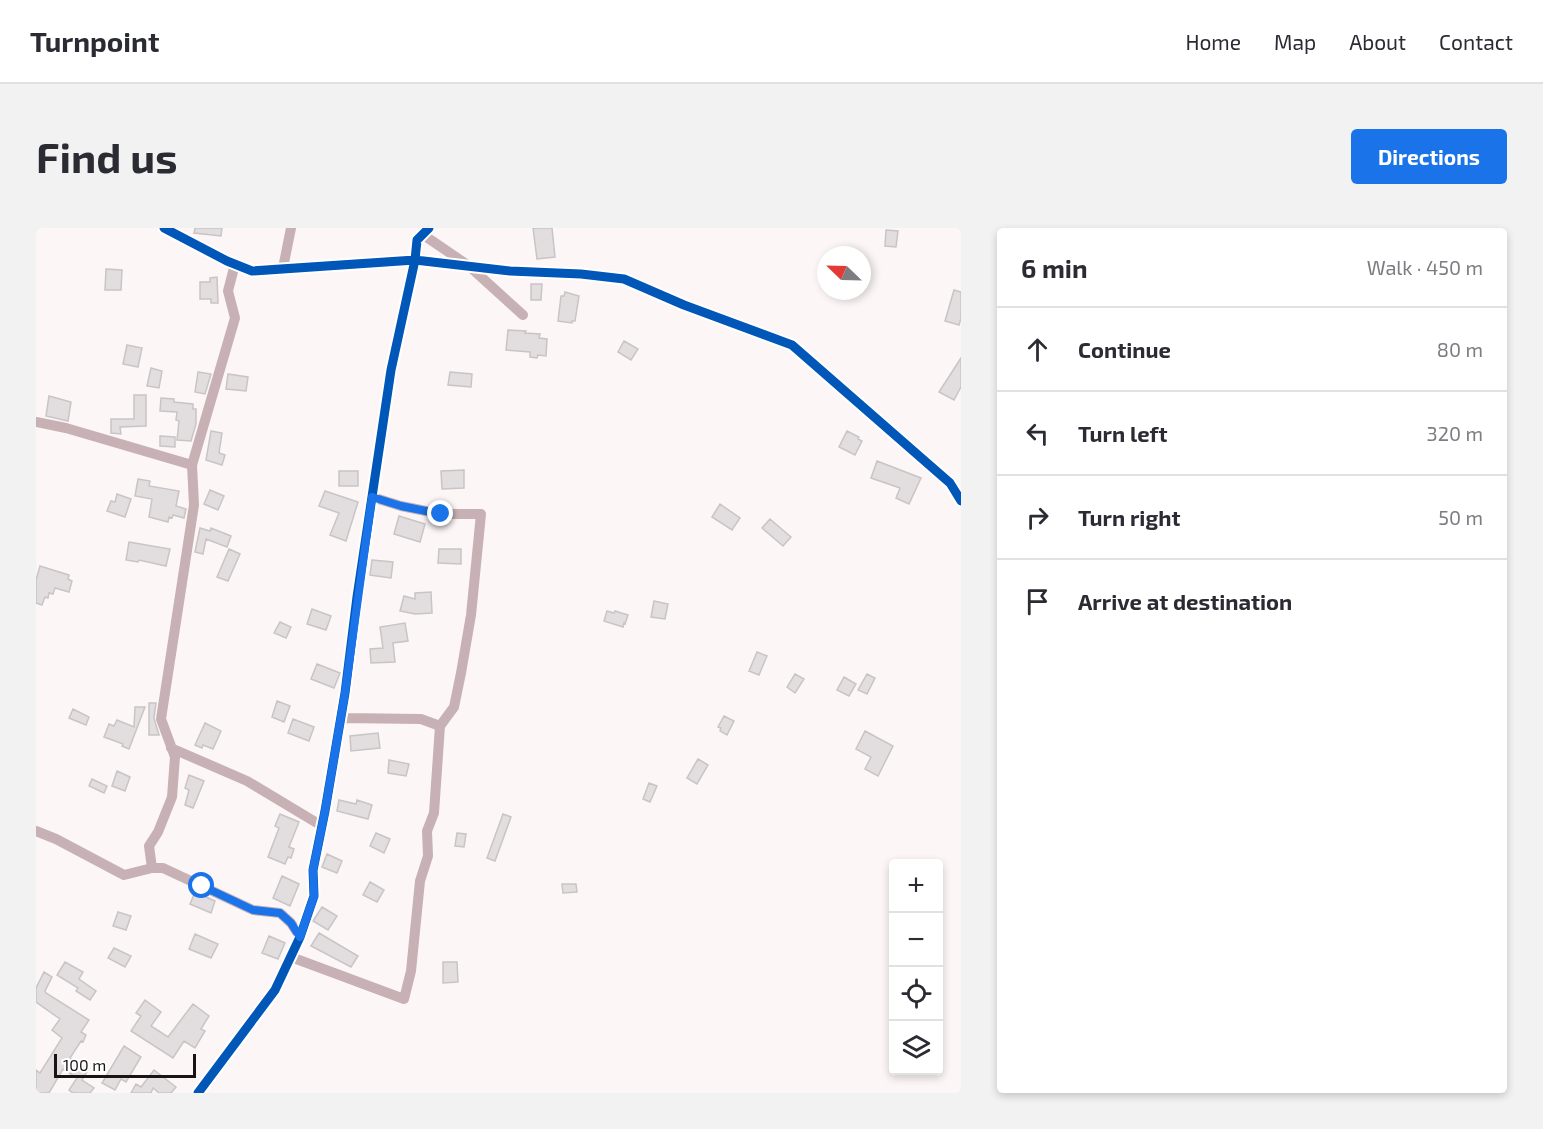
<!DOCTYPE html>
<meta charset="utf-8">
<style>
:root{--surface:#fff;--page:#f2f2f3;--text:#2b2b33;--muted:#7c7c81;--line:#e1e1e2;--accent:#1a73e8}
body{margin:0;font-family:"Exo 2",sans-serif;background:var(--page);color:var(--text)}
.controls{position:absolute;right:18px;bottom:18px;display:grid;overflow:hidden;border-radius:6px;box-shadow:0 3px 9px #0003}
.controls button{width:54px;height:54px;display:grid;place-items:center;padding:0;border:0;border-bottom:2px solid var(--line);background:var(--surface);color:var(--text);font:30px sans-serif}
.compass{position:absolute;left:781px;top:18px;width:54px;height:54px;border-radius:50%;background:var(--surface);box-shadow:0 3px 9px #0003;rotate:293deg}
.scale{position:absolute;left:18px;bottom:15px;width:142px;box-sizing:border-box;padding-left:6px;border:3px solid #181414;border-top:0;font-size:16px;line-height:21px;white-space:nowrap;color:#181414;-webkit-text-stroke:4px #fff;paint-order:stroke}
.stop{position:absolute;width:18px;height:18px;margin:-14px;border:4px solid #1a73e8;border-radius:50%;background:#fff}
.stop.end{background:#1a73e8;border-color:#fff;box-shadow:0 2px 6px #0008}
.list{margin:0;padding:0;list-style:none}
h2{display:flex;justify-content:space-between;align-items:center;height:78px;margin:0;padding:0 24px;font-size:26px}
h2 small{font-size:20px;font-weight:400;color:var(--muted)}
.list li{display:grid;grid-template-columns:39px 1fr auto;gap:18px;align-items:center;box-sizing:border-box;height:84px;padding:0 24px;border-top:2px solid var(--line)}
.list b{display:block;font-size:22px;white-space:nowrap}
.list em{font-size:20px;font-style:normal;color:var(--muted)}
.icon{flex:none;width:33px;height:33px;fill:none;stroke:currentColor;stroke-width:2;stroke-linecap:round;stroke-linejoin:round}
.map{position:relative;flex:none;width:925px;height:865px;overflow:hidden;border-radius:6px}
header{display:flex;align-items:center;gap:36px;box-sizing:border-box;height:84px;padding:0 30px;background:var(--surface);border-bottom:2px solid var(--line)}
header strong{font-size:28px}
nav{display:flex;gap:33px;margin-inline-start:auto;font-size:21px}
.intro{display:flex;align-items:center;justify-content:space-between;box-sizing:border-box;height:144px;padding:0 36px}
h1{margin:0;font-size:42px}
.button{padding:15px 27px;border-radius:6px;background:var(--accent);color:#fff;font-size:21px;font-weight:700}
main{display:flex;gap:36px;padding:0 36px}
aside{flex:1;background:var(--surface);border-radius:6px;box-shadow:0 3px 9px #0003}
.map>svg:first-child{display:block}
</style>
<header>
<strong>Turnpoint</strong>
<nav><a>Home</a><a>Map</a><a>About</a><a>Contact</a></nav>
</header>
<div class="intro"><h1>Find us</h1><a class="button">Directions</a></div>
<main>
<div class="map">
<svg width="925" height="865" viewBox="0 0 925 865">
<rect width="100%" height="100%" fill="#fcf6f7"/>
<!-- building -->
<path fill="#e2ddde" stroke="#c9c4c5" stroke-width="1.5" d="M159,0H186L185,8L158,5Z
M497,0H516L519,29L501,31Z
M850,2L862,3L860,19L849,18Z
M70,41L86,42L85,62H69Z
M181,49L182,75H175V71H164V54H174V50Z
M495,56H506L505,72H495Z
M918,62L925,64V90L923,97L909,93Z
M529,64L543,68L539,93H536V95L522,93L525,68H528Z
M472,102L490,103L489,105L504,106L503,110L511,111L510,128L502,127L501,130L494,129V124L470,122Z
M588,113L602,121L595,132L582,124Z
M91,117L106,120L102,139L87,136Z
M925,130V159L918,172L903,164Z
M115,140L126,143L123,160L111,158Z
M162,144L175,146L169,166L159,164Z
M414,144L436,146L435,159L412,157Z
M192,146L212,149L210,163L190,161Z
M98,167H110V198L84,199L85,206L75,205V191H98Z
M13,168L35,174L32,193L10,188Z
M125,170L138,171V174L157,176V181H160V196L155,213L141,212L143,193L140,192L141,184L124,183Z
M175,203L186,205L183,225L189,227L186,237L170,232Z
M811,203L823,209L822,211L826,213L819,227L803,219Z
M124,208L139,209V219L124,218Z
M841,233L885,250L873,276L860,270L864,260L835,250Z
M428,242V260L406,261L405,243Z
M303,243H322V258H303Z
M102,251L114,253L113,258L143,263L140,278L150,281L148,290L137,287L136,290L133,289L132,294L113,289L116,271L99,268Z
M174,262L188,268L182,282L168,276Z
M289,263L322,274L310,313L294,307L303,285L283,278Z
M81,266L95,271L89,289L71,283L75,273L79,274Z
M684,276L704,290L696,302L676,289Z
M363,288L389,296L384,314L358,306Z
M734,291L755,309L747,318L726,300Z
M164,300L174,303L175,300L195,308L191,319L170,311L167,326L159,324Z
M93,314L134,321L130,338L103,332L102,334L90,332Z
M193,321L204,326L192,353L181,349Z
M403,321H425V336L402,335Z
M336,332L357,334L355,350L334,347Z
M4,338L33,347L32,351L36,353L33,364L19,360L17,366L13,365L12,370L9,369L6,377L0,375V352Z
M395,364L396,385L379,386L364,383L368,368L379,371V365Z
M618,373L632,376L629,391L615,389Z
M276,381L295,388L290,402L271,396Z
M571,383L578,385L579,383L592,387L589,396L588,395L587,399L568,393Z
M244,394L255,399L250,410L238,405Z
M369,395L372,413L357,415L359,434L335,435L334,421L347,420L344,399Z
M721,424L731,428L723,447L713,443Z
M281,436L304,445L298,460L275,451Z
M759,446L768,451L759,465L751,459Z
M831,446L839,450L831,466L822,462Z
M808,449L820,456L813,468L801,462Z
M241,473L254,478L248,494L236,489Z
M113,475H120L118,490L123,507H113Z
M99,479H109L93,521L86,518L87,516L68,509L73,496L78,498L81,492L98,499Z
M37,481L53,489L50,497L33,490Z
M688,488L698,493L691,507L684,503L685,500L682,499Z
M257,491L278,499L273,513L252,505Z
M169,495L185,503L177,521L167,517L166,520L159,517Z
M829,503L857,518L842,548L829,541L835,529L820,521Z
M342,505L344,520L315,523L314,508Z
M662,531L672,537L661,556L651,550Z
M353,532L373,536L370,548L352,545Z
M81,543L94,549L89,563L76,558Z
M153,547L168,553L157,580L149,577L153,562L149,560Z
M56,551L71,558L68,565L53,558Z
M613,555L621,558L614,574L607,571Z
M303,572L320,576L321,572L336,577L332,591L301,583Z
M244,586L263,594L253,619L258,621L255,630L252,629L249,636L232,629L243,600L239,598Z
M467,586L475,589L459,633L451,630Z
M340,605L354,611L348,625L334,618Z
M421,605L430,606L428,619L419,618Z
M291,626L306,633L301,645L286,639Z
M246,648L263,656L254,678L237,670Z
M334,654L348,662L341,674L327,667Z
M526,656H540L541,664L527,665Z
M159,664L179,673L175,685L154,676Z
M286,679L301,688L292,702L277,693Z
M82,684L95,688L90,702L77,698Z
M283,705L322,728L315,739L275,718Z
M159,706L182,716L175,730L153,721Z
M233,708L249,715L242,731L226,725Z
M78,720L95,728L89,739L72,730Z
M29,734L47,744L43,751L60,763L54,772L40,763L42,760L21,747Z
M407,734H421L422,754L407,755Z
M8,744L16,749L9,763L10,765L53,792L45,804L50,807L47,814L45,813L34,830L52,842L46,852L58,860L54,865H37L33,862L41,850L27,841L13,865H0V842L4,845L26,810L16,802L24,791L0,774V760Z
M109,772L125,784L115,798L132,809L157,776L173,788L165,801L169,803L159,820L148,813L137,830L95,803L105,788L100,785Z
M88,818L105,829L90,854L85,851L79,862L66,855Z
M118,842L140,859L135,865H123L117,860L115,865H95L100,856L105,859Z"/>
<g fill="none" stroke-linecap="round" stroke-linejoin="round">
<!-- minor -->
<path stroke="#c7b1b4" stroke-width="10" d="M128,0L191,33L216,43L379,32L474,43L545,46L588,51L648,77L756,117L914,255L925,273
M386,6L433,38L487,87
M247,40L255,0
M0,194L30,200L156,237L158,277L125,491L139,529L136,569L122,604L113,618L116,640
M156,237L199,90L192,63L199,36
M305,490L385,491L404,498L418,479L425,445L435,387L445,286H405L365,278L336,269
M135,520L211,553L286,598
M0,603L20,611L88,647L116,640H127L217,682L244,685L255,695L264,709
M255,729L368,771L375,743L384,653L392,628L391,603L398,585L404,498
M162,865L239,762L264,709L278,668L277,642L289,583L309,465L321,369L355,142L379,32L381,12L393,0"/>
<!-- cycleway casing -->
<g stroke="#fff" stroke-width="13">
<path id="cycleway" d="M128,0L191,33L216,43L379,32L474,43L545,46L588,51L648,77L756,117L914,255L925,273
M162,865L239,762L264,709L278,668L277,642L289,583L309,465L321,369L355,142L379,32L381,12L393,0"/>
</g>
<!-- cycleway -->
<use href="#cycleway" stroke="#0057b8" stroke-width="9"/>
</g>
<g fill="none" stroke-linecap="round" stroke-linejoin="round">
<!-- route -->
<path stroke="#1a73e8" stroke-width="8" d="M166,658L217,682L244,685L255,695L264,709L278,668L277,642L289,583L309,465L336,269L365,278L405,286"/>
</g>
</svg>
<div class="controls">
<button>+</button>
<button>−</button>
<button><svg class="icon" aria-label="locate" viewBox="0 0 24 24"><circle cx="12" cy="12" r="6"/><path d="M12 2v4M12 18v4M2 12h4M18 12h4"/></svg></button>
<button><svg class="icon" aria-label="layers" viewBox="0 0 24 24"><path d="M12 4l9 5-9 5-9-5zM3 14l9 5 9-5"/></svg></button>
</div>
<svg class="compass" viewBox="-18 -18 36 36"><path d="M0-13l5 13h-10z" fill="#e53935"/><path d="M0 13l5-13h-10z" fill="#7c7c81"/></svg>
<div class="scale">100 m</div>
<div class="stop" style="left:166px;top:658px"></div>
<div class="stop end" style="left:405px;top:286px"></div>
</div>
<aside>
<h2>6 min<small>Walk · 450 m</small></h2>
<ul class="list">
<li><svg class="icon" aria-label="ahead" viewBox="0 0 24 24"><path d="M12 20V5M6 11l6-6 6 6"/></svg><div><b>Continue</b></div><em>80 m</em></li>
<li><svg class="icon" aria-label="left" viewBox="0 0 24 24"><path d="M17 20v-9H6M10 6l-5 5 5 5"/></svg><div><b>Turn left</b></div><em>320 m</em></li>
<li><svg class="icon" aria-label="right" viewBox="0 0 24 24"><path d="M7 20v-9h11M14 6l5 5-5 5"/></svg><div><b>Turn right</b></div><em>50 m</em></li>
<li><svg class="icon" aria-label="arrive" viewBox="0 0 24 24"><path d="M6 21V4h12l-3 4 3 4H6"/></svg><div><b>Arrive at destination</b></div></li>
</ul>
</aside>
</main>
